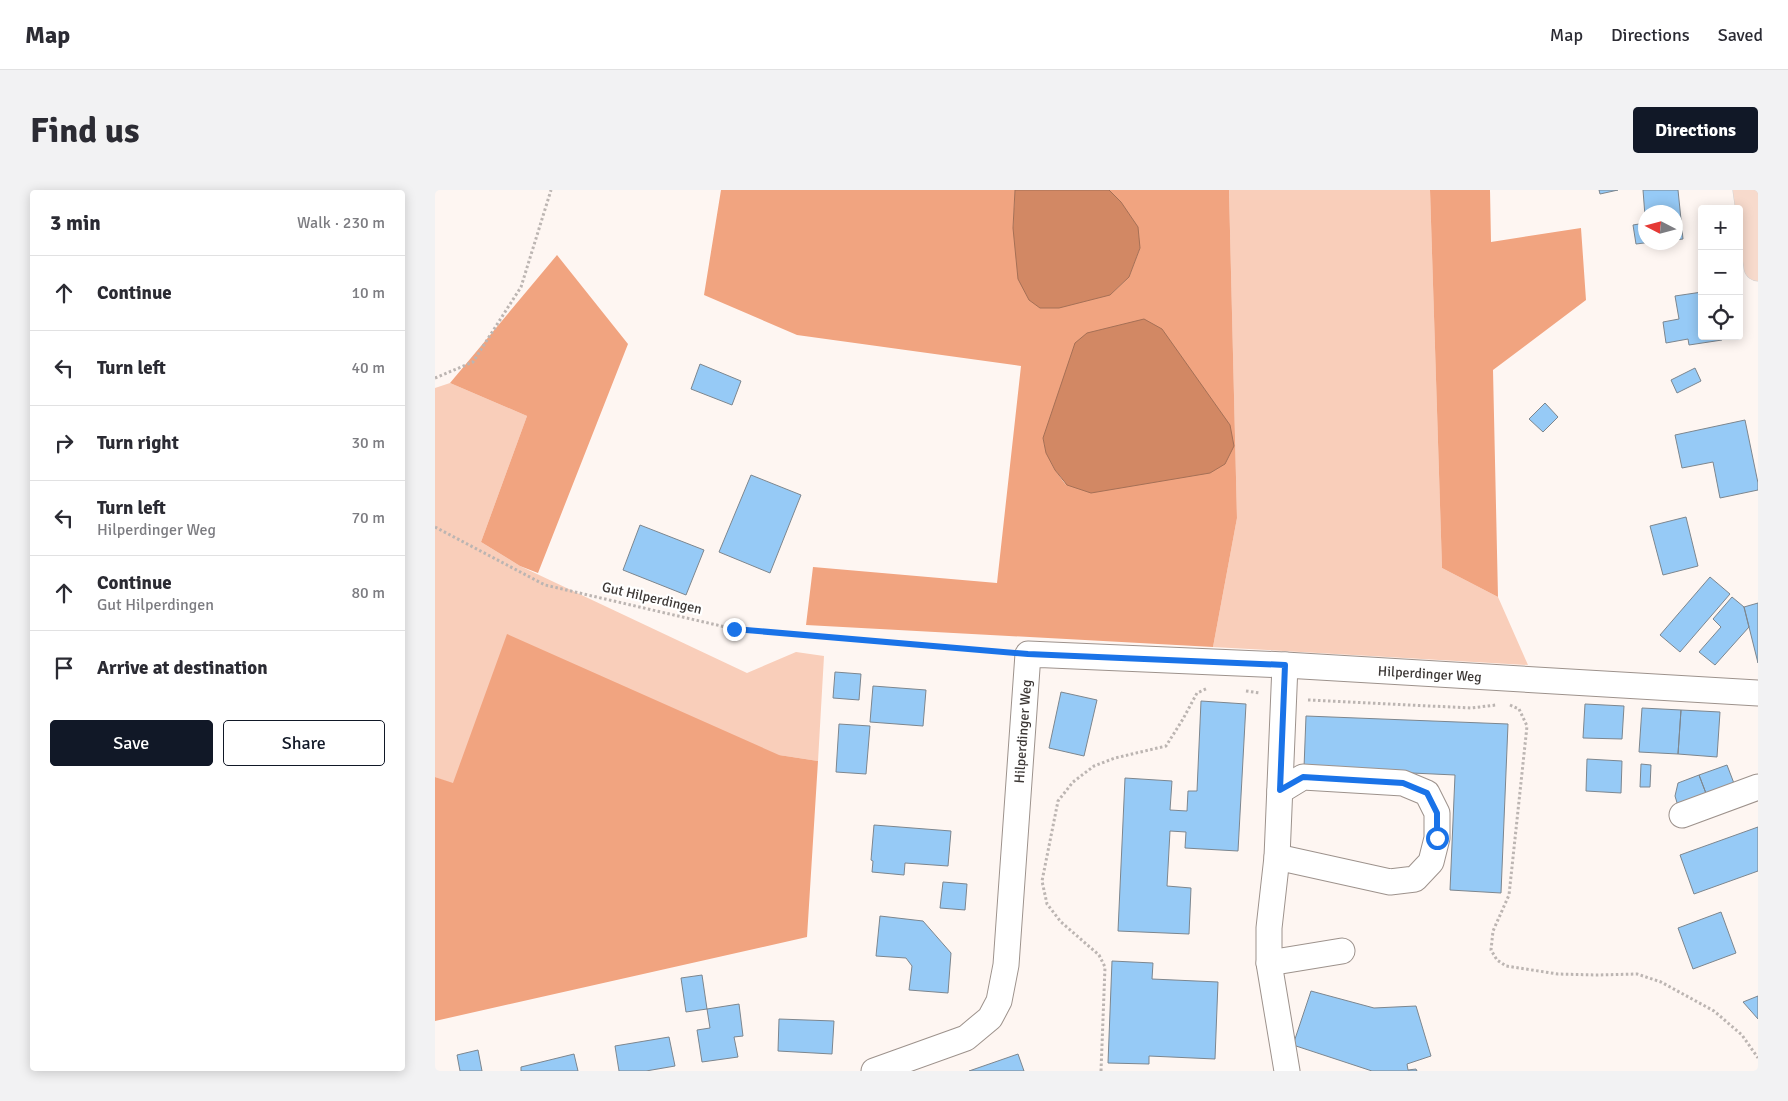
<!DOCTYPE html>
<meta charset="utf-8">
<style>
:root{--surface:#fff;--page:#f2f2f3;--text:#2b2b33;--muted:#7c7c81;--line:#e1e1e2;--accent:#111827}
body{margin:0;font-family:Signika,sans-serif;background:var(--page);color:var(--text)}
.controls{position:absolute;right:15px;top:15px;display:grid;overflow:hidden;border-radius:5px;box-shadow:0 2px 12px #0003}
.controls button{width:45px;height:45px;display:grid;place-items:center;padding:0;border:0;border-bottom:1px solid var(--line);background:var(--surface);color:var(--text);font:25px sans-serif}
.compass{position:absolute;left:1203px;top:15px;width:45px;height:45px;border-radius:50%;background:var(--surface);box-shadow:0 2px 12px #0003;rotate:276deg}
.stop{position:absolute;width:15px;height:15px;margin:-11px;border:4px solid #1a73e8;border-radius:50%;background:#fff}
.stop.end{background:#1a73e8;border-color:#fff;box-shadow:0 1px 5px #0008}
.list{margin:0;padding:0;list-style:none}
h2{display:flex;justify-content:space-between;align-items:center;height:65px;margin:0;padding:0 20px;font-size:21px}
h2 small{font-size:16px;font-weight:400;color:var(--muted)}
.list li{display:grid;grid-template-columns:32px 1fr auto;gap:15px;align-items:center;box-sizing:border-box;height:75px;padding:0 20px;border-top:1px solid var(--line)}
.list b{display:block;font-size:19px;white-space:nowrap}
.list p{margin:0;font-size:16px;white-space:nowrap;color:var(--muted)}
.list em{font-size:16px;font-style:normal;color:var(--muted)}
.actions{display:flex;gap:10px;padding:15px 20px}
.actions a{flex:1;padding:11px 0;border:1px solid var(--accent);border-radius:5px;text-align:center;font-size:18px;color:var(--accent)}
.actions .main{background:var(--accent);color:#fff}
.icon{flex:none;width:28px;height:28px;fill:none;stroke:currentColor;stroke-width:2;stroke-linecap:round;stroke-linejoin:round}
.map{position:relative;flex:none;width:1323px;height:881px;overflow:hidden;border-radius:5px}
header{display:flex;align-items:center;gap:30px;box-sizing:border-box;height:70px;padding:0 25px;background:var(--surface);border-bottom:1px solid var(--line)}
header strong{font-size:24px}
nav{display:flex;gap:28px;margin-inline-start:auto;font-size:18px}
.intro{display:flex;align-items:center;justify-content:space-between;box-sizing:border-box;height:120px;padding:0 30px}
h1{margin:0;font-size:35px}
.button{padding:12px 22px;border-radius:5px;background:var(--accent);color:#fff;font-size:18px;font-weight:700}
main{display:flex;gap:30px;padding:0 30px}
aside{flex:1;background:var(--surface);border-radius:5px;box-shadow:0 2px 12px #0003}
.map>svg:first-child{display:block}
</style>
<header>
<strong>Map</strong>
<nav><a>Map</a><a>Directions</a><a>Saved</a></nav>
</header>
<div class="intro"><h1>Find us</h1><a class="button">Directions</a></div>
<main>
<aside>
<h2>3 min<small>Walk · 230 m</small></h2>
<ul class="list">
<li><svg class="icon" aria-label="ahead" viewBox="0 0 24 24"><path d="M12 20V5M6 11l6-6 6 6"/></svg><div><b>Continue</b></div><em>10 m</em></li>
<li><svg class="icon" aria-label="left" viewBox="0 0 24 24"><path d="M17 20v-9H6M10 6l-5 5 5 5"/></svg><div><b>Turn left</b></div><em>40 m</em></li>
<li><svg class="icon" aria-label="right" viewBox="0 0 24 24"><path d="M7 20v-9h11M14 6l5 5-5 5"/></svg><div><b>Turn right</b></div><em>30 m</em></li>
<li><svg class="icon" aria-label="left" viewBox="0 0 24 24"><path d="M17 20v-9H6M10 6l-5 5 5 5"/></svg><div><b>Turn left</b><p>Hilperdinger Weg</p></div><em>70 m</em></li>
<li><svg class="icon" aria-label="ahead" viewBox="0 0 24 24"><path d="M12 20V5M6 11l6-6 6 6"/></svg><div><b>Continue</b><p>Gut Hilperdingen</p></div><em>80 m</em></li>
<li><svg class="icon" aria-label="arrive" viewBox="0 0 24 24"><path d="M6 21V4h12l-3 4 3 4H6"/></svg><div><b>Arrive at destination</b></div></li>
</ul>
<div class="actions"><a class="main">Save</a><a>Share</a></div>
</aside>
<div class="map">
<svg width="1323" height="881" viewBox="0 0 1323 881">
<rect width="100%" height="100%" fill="#fef6f2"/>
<!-- green -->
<path fill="#f9ceba" d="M794,0H995L1007,378L1063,407L1093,475L778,457L802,328Z
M15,193L92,226L46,352L85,376L312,483L361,462L389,466L383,571L344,565L18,594L0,587V198Z"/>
<!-- forest -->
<path fill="#f1a480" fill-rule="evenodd" d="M286,0H580L578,38L675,105L694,87L705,58L686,12L674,0H794L802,328L778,457L371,435L378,377L562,393L586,176L362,145L269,105ZM608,248L631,295C619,279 612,268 608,248Z
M995,0H1055L1056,52L1146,38L1151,110L1058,180L1063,407L1007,378Z
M122,65L193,154L103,383L85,376L46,352L92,226L15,193Z
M72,444L344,565L383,571L372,747L0,831V587L18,593Z"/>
<!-- water -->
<path fill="#d28864" stroke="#a57056" d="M580,0H674L686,12L703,37L705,58L694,87L675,105L624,118H605L594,110L583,89L578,38Z
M709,129L727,139L795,235L799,256L790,274L775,283L656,303L632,295L620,280L611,263L608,248L640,153L652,143Z"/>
<!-- building -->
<path fill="#96caf6" stroke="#7d868e" d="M1164,0H1183L1165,4Z
M1208,0H1243L1248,49L1240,50V22H1210V26Z
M1210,33V52H1217L1201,54L1198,35Z
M1267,102V146H1286L1287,150L1254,155L1253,149L1231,153L1228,132L1244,129L1240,106Z
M265,174L306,191L297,215L256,199Z
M1260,178L1266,191L1242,203L1236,190Z
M1110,213L1123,227L1108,242L1094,229Z
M1310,230L1323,293V300L1285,308L1278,272L1247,278L1240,245Z
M316,285L366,305L335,383L284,362Z
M1251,327L1263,376L1228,385L1215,336Z
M205,335L269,360L251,405L188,380Z
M1275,387L1295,404L1245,462L1225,445Z
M1297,407L1309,417L1314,437L1280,475L1264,462L1286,437L1278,429Z
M1323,413V473L1309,417Z
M400,482L426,484L424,510L398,508Z
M438,496L491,500L488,536L435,532Z
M626,502L662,510L649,566L614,558Z
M766,511L811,514L803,661L750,658L751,642L735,641L732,696L756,698L754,744L683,741L690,588L737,591L735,620L752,621L753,601H762Z
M1150,514L1189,516L1187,549L1148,548Z
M1207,518L1246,520L1243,564L1204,562Z
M1246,520L1285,522L1282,567L1243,564Z
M871,526L1073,534L1066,703L1015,700L1020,585L869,578Z
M404,534L435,536L431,584L401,582Z
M1152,569L1187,571L1186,603L1151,601Z
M1206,574L1216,575L1215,597H1205Z
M1292,575L1300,596L1272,606L1264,585Z
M1264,585L1272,606L1243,616L1240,606L1243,593Z
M439,635L516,641L513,676L470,673L469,685L437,682L438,671L436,670Z
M1323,637V681L1259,704L1245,665Z
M508,692L532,694L530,720L505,718Z
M1286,722L1301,763L1258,779L1243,738Z
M445,726L488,731L516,763L513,803L474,800L477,776L471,768L441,766Z
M677,771L718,773L717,789L783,792L780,869L714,866V874L673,873Z
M267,785L272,819L251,822L246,788Z
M876,801L939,818L981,816L996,866L972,874L973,880L981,879L982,881H937L858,855Z
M1323,806V829L1308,812Z
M304,814L308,846L299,847L303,867L267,872L262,840L275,838L272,819Z
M344,829L399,831L397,864L343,861Z
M234,847L240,876L211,881H184L180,856Z
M43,860L47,881H25L22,865Z
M139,864L143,881H86V877Z
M583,864L589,881H534Z"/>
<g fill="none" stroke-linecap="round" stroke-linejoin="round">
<!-- minor casing -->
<g stroke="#9d928c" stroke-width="27">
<g id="minor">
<path d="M850,475L842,667L834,738V773L852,881"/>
<path d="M1247,625L1323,597"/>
<path d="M842,667L955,692L980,689L996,672L1002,648V623L992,603L968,593L868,587L845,601"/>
<path d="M834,773L907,761"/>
<path id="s1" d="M439,881L531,848L555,828L564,811L571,775L593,464L850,475L1323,503"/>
</g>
</g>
<!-- major casing -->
<g stroke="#d4d3d3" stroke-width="29">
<path id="major" d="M1312,0L1323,77"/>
</g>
<!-- path -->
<path stroke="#bcb5b2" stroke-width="3" stroke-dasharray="2.5 2.5" stroke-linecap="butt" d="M0,188L38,172L86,97L116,0
M0,337L110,395L299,439L569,462
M811,501L825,503
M873,510L1036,518L1061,515
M1075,515L1084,519L1092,536L1074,705L1058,741L1056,760L1062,770L1071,776L1123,784L1163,785L1202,784L1226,792L1279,821L1307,845L1323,868
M666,881L670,777L664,765L626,732L612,714L607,691L623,611L638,592L659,576L680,568L731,556L748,529L762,503L773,498"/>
<!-- minor -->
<use href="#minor" stroke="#fff" stroke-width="25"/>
<!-- major -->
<use href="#major" stroke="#f7dacc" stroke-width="28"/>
</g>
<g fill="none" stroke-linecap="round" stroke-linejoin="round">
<!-- route -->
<path stroke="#1a73e8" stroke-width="6" d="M299,439L593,464L850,475L845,600L868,587L968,593L992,603L1002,623V648"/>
</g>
<g text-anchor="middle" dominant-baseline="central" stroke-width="4.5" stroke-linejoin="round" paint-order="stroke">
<!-- street labels -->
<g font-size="14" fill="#3d3836" stroke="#fff">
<text transform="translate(217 408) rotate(13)">Gut Hilperdingen</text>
<text stroke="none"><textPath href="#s1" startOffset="899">Hilperdinger Weg</textPath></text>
<text stroke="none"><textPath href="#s1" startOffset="419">Hilperdinger Weg</textPath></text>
</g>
</g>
</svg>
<div class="controls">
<button>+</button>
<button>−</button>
<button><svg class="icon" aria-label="locate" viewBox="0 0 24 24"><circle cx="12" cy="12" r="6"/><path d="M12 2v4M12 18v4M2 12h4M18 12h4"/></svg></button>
</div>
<svg class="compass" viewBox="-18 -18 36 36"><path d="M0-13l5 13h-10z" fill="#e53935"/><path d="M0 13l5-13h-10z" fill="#7c7c81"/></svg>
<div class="stop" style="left:1002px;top:648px"></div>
<div class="stop end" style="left:299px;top:439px"></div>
</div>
</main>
